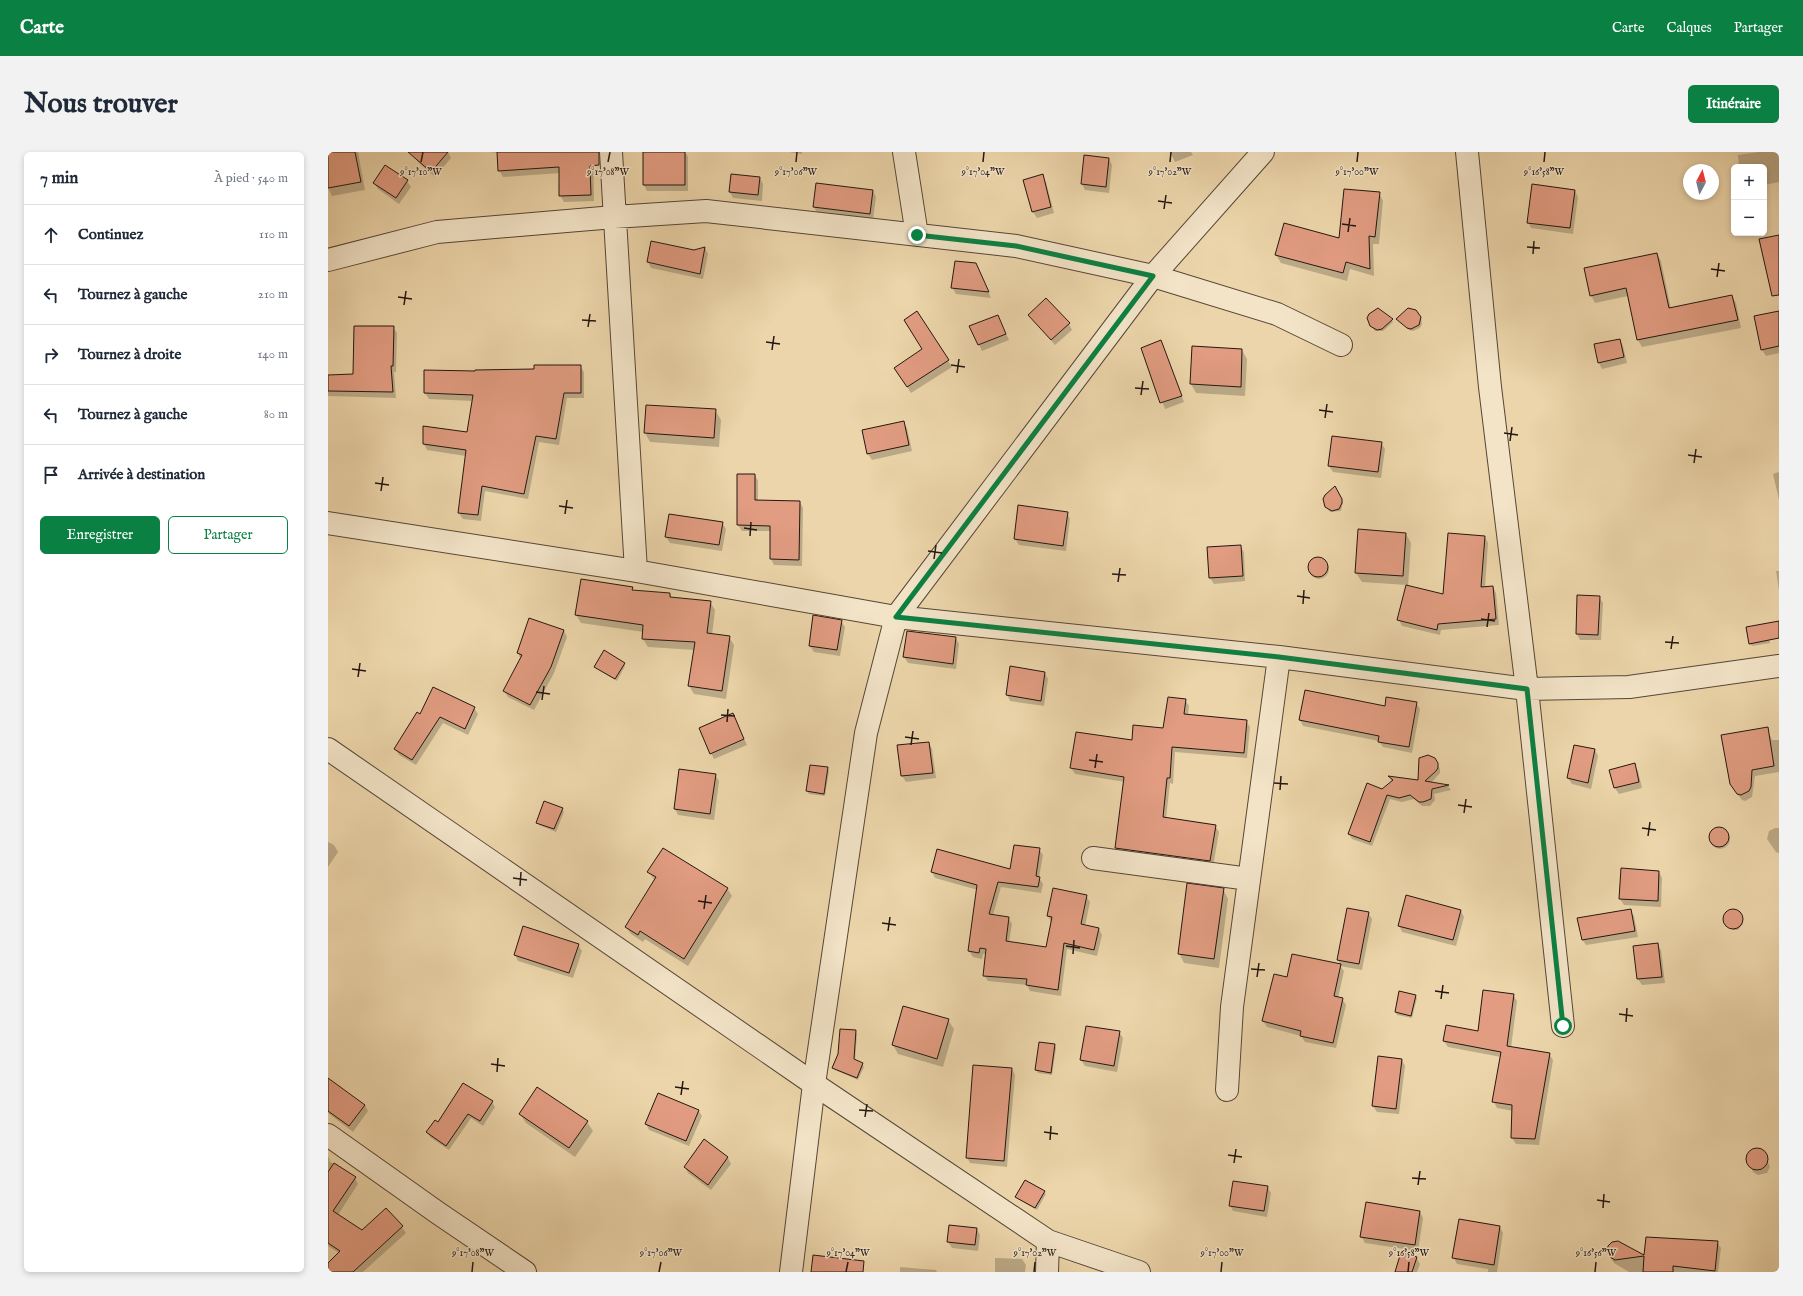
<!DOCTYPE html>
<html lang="fr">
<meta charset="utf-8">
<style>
:root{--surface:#fff;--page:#f2f2f3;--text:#1f2937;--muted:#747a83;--line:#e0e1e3;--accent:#0b8043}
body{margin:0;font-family:"IM FELL English",serif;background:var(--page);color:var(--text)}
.controls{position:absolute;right:12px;top:12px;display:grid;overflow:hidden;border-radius:6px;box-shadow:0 2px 6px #0003}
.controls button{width:36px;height:36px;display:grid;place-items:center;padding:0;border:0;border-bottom:1px solid var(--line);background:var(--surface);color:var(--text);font:20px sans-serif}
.compass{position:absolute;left:1355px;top:12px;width:36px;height:36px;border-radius:50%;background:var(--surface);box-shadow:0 2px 6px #0003;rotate:7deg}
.stop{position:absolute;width:12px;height:12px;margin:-9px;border:3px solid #0b8043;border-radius:50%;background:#fff}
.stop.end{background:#0b8043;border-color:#fff;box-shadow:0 1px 4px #0008}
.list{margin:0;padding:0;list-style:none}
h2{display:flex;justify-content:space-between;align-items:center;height:52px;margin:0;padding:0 16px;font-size:17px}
h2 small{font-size:13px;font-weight:400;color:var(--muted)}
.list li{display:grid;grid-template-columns:26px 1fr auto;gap:12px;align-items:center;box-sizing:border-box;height:60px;padding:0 16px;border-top:1px solid var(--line)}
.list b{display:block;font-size:15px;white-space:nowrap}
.list em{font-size:13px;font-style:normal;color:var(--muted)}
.actions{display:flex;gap:8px;padding:12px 16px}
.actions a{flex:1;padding:9px 0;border:1px solid var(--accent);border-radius:6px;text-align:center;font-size:14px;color:var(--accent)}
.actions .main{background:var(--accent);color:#fff}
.icon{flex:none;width:22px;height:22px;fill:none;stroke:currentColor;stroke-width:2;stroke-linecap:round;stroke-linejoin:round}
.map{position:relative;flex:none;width:1451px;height:1120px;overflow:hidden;border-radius:6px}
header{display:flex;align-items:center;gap:24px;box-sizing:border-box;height:56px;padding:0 20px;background:var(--accent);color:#fff}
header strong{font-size:19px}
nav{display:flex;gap:22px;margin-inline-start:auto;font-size:14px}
.intro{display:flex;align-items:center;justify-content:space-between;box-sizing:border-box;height:96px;padding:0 24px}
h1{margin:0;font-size:28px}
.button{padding:10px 18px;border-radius:6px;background:var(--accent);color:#fff;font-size:14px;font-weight:700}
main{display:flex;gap:24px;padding:0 24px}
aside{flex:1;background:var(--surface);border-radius:6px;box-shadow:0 2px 6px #0003}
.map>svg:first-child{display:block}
</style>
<header>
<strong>Carte</strong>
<nav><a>Carte</a><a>Calques</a><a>Partager</a></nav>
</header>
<div class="intro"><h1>Nous trouver</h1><a class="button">Itinéraire</a></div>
<main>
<aside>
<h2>7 min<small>À pied · 540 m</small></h2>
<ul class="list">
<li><svg class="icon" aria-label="ahead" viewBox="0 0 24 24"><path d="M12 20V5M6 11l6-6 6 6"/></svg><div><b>Continuez</b></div><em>110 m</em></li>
<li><svg class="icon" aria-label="left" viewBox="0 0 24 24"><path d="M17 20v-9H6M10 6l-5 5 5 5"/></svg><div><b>Tournez à gauche</b></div><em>210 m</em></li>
<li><svg class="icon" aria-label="right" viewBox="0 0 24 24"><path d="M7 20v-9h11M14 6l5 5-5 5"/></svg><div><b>Tournez à droite</b></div><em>140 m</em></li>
<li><svg class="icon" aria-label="left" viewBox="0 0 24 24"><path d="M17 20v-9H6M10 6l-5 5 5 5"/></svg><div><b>Tournez à gauche</b></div><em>80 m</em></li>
<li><svg class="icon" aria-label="arrive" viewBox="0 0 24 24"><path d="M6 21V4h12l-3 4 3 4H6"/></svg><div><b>Arrivée à destination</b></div></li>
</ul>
<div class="actions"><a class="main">Enregistrer</a><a>Partager</a></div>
</aside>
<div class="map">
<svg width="1451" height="1120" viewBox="0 0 1451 1120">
<rect width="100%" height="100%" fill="#ecd5aa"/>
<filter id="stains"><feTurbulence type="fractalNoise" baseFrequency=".005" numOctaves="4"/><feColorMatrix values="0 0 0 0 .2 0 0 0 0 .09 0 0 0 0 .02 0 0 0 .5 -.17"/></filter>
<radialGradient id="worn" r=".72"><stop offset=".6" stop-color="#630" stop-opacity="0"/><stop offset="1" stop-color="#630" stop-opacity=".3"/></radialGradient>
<!-- shadow -->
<path fill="#0003" d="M0,0H30L37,38L4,44L0,36Z
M90,0H120L123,6L107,25L90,10L86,4Z
M161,0H265L266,49L236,50L232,43V21L175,25L171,18L170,1Z
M316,0H357L360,5V39H319L316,33Z
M461,0H474V2Z
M842,0H863L865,3L847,10Z
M1431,0H1451V30L1436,33V15H1411L1410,3Z
M781,7L784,13L781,41L757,38L754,32Z
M58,14L79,29L83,35L71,52L50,37L46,31Z
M714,24L718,30L726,61L709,66L705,60L697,28Z
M432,26L435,32L434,49L405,46L402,40Z
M488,32L545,39L548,45L545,68L489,61L486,55Z
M1247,39L1250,45L1245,82L1203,76L1200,70Z
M1051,41L1055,49L1051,92H1045L1046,124L1022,117L1019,129L953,111L948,103L1012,87Z
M324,90L366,99L377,96L380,102L375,127L323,116L320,110Z
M1329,102L1333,109L1343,157L1404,144L1408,151L1413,176L1314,195L1310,188L1300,144L1267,151L1263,143Z
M651,118L663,146L628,142L624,135Z
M1451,160V201L1438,204L1434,198Z
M589,161L624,215L583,241L571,222L596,198Z
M1042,162L1064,168L1065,170L1055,179H1047L1040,170Z
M701,163L741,172L744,178L727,193Z
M670,164L681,188L654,199L643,175Z
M1093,166L1094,172L1092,176L1085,179L1081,178L1069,167Z
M65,175L69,181L68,220H66L68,246L0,244V224L26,223Z
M1292,188L1295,194L1299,211L1274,217L1271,211Z
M833,190L856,250L837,257L814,197Z
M865,196L914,198L919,207L917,244L868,241L863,232Z
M252,214L256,220V246H239L231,293L211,290L200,347L157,339L153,369L135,367L131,361L138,304L99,298L96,292L140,281L145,249L101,247L97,241V219L148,221Z
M387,258L393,268L391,295L322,290L317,281Z
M575,270L579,276L584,299L544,308L540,302Z
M1053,291L1057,297L1053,326L1005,320L1001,314Z
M1451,320V348L1445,322Z
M410,323H427L430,329V349L472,350L475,356L474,414L446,413L443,407V379H414L410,373Z
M1006,336L1015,350L1013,359L1002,360L998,355Z
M739,361L742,367L738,399L691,393L687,387Z
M394,371L398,377L394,399L342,391L338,385Z
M1078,382L1083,391L1080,434L1116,443L1157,385L1160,391L1157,436L1165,435L1168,441L1171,473L1113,478L1112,483L1074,474L1071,468L1079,433L1034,430L1028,421Z
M912,394L916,400L917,429L886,432L882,426Z
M981 417a10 10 0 1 1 20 0a10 10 0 1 1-20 0Z
M1448,419H1451V438Z
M304,436L306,440L342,442L344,446L382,450L387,458L384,483L401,485L406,493L398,547L366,542L361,534L367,498L320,495L315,487L316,480L253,471L248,463Z
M1271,445L1275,451L1273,488H1252L1249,482Z
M202,467L236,479L239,485L226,521L206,558L180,545L176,539L193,508L190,501Z
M513,469L517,475L512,504L486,500L482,494Z
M1439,475L1442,491L1424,494L1422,491Z
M628,486L631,492L628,517L580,511L576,505Z
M296,511L297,514L289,529L269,517L267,515Z
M717,521L720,527L716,554L682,549L679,543Z
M857,548L861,554L860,563L918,569L922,575L919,606L847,600L845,632L842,631L838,667L887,674L891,680L885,715L792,702L788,696L797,630L747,622L743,616L836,577Z
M1088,551L1092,557L1084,601L1055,595L1051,589L975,574L972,568Z
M146,556L150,562L140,583L115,571L88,613L71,603L67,597L93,564Z
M405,563L419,593L386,607L383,601Z
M1439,576L1444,588H1451V620L1427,624L1424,645L1417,649L1414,648L1407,639Z
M601,591L604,597L608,626L578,630L574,624Z
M1247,594L1267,598L1270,604L1263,637L1244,632L1240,626Z
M1106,607L1112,617V621L1103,631L1120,634L1123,638L1106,642L1107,648L1102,654H1094L1086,647L1074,650L1062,647L1044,694L1024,687L1021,682L1055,638L1064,630L1062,626L1091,629Z
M1306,613L1310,619L1314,636L1291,642L1287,636L1283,618Z
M499,616L501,619L497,644L481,642L479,639Z
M387,623L391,629L386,668L350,663L347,657Z
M234,657L236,660L228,680L211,673L209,670Z
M1447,676H1451V701L1448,700L1439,687L1441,679Z
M1382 687a10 10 0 1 1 20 0a10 10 0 1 1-20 0Z
M0,690L6,693L10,700L0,715Z
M711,697L715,703L711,726L715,732L713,741L673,735L665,763L680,766L684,772L681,790L718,796L723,770L720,764L758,744L762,750L757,774L771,777L774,783L769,804L739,797L733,844L702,839L699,833L660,829L656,823L658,802H655L654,807L645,805L641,799L650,738L607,726L604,720L683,718Z
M1294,717L1331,720L1334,726L1333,755L1296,753L1292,747Z
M321,720L399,736L404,744L360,814L317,787L315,790L303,782L298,775L327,729Z
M895,737L900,747L891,816L856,811L851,801Z
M1302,758L1306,764L1310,785L1258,793L1254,787Z
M1407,758L1414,766L1415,772L1410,778H1405L1398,773L1396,765L1400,759Z
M1133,759L1136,765L1128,794L1074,780L1071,773Z
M1040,761L1044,767L1034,818L1012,814L1016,819L1010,846L1014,847L1018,853L1008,896L977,890L973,884L939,875L935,869L960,827L965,803L1013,814L1010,808Z
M196,776L250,793L254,799L245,826L190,809L187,803Z
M1329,792L1333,798L1337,831L1314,833L1310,827L1306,794Z
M1185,843L1189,849L1183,896L1221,902L1225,908L1211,993L1188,992L1184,986L1185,959L1169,956L1166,950L1173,905L1120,895L1116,889L1151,880Z
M1087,844L1089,846L1084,866L1069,863L1068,860Z
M620,868L626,877L615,915L570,902L565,893Z
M527,879L529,882L527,909L534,912L536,915L530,928L507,918L505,916Z
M791,880L795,886L789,920L757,914L753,908Z
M727,893L728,896L724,923L710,921L708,918Z
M1074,908L1077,914L1071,962L1049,960L1045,954Z
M684,917L687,923L679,1015L642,1011L639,1005Z
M0,927L37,953L40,959L25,980L0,961Z
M164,950L167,955L155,974L143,966L121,998L102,985L99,980L111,971Z
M370,958L374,964L361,994L321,978L318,972Z
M192,962L259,970L265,979L247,1005L198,971Z
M376,989L400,1006L403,1012L383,1038L360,1021L357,1015Z
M1432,998L1437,1002L1442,1015L1439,1021L1430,1023L1425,1020L1419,1004L1423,999Z
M0,1004L2,1008L1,1009L27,1026L30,1032L10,1063L34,1079L74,1075L78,1081L35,1120H0V1112L11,1101L0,1094Z
M939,1035L943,1041L939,1065L905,1059L902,1053Z
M716,1040L718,1042L709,1058L690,1047L689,1045Z
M1092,1060L1095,1066L1090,1099L1037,1091L1033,1084Z
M1172,1075L1175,1081L1169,1120H1171H1160V1117L1129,1112L1126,1106Z
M649,1077L652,1083L650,1099L624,1096L620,1090Z
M1389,1090L1393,1096L1390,1120H1301L1286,1111L1282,1105L1285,1091L1317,1105Z
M1088,1105L1092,1112L1089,1120H1068Z
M667,1106L694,1107L698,1113L697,1120H667Z
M572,1115L608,1118L609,1120H572Z"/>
<!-- building -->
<path fill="#e19c81" stroke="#241711" d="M0,0H27L33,30L0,36Z
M80,0H120L103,20Z
M169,0H271V13L262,14L263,43L231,44V15L170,19Z
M315,0H357V33H315Z
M756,3L781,6L778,35L753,32Z
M57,13L80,28L68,46L45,31Z
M403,22L432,25L430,43L401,40Z
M715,22L723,55L704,60L695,28Z
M488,31L545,38L542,62L485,55Z
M1204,32L1247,38L1242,76L1199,71Z
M1016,37L1052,40L1047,85L1041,84L1042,117L1018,110L1015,121L947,103L956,71L1011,86Z
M1451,83V143L1444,144L1431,87Z
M323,89L366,98L377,95L372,122L319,110Z
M1329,101L1341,156L1404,143L1410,168L1309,188L1298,136L1262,144L1256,116Z
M627,109L648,111L661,140L623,136Z
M718,146L742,171L723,188L700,163Z
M1050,156L1065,167L1054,177L1049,178L1042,174L1039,166L1041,162Z
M1080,156L1088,158L1093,165L1091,173L1083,177L1079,176L1068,167Z
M589,159L621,208L579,235L566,216L594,197L576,168Z
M1451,159V194L1433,198L1426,164Z
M670,163L678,182L650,193L641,174Z
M26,174H66L65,214H63L65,240L0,239V223L25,222Z
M1292,187L1296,205L1270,211L1266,192Z
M833,188L854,244L832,251L813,196Z
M864,194L914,197L913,235L862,232Z
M206,213H253V241H236L228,287L208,284L196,342L154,334L150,363L130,361L138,298L95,292V274L139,280L145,243L96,241V218L147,219V218L206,217Z
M318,253L388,257L386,286L316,281Z
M576,269L581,293L539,302L534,278Z
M1004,284L1054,290L1050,320L1000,314Z
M409,322H427V348L472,349L471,408L442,407V374L409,373Z
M1007,334L1014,347V351L1011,357L1004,359L997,355L995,347L997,343Z
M690,353L740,360L735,394L686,387Z
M341,362L395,370L391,393L337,385Z
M1030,377L1078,381L1075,424L1027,421Z
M1120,381L1157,384L1153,435L1165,434L1168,467L1110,472L1109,478L1069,468L1078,433L1115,442Z
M913,393L915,424L881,426L879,395Z
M980 415a10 10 0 1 1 20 0a10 10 0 1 1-20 0Z
M253,427L305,435L304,438L342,441V445L383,449L379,481L402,484L394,539L360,534L367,490L314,487L315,473L247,463Z
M1249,443L1272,444L1270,483L1248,482Z
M485,463L514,468L509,498L481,494Z
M201,466L236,478L223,515L202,553L175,539L194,503L189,501Z
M1451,469V486L1421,492L1418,475Z
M579,479L628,485L625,512L575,505Z
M276,498L297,511L287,527L266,515Z
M682,514L717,520L713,549L678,543Z
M105,535L147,555L137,577L112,565L84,608L66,597L89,560L92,562Z
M977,538L1057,554L1058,545L1089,550L1081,595L1050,590L1051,584L971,568Z
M840,545L858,547L856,562L919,568L916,601L844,595L842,626H839L835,665L888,673L882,709L787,696L796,625L742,616L748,580L804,588L805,573L835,576Z
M405,561L416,587L382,602L371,576Z
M1440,575L1446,614L1424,618L1423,635L1421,639L1413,643L1409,642L1402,632L1393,583Z
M601,590L605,621L573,624L569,593Z
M1246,593L1267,597L1260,631L1239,626Z
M1100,603L1107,606L1110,611V616L1108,619L1097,629L1121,633L1104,637L1103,647L1095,650H1091L1082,643L1071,646L1059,643L1042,690L1020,682L1039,631L1054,637L1065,628L1060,624L1090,628L1091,606Z
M1307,611L1311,630L1286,636L1281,618Z
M482,613L500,615L496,642L478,639Z
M351,617L388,622L382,662L346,657Z
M216,649L235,656L226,677L208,671Z
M1381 685a10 10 0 1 1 20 0a10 10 0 1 1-20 0Z
M686,693L712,696L708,724L712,725L710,735L670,730L661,762L681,765L678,789L718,795L724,765L719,764L725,736L759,743L753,772L771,776L766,798L736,791L730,838L698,833L699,827L655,824L658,797L652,796L651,801L640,799L649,733L603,720L609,697L682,717Z
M335,696L400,736L356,807L312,779L310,783L297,775L328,725L319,720Z
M1293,716L1331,719L1330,749L1291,747Z
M859,731L896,736L886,807L850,802Z
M1078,743L1133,758L1125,788L1070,774Z
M1019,756L1041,760L1031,812L1009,808Z
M1303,757L1307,779L1254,788L1249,766Z
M1395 767a10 10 0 1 1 20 0a10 10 0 1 1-20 0Z
M195,774L251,792L241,821L186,803Z
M1330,791L1334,825L1309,827L1305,794Z
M964,802L1013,812L1006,844L1015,846L1005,891L972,884L973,879L934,869L946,822L959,825Z
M1155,838L1186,842L1179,894L1222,901L1207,987L1183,986L1184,953L1164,950L1173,900L1115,889L1118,873L1150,879Z
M1071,839L1088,843L1083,864L1067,860Z
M575,854L621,867L609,907L564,893Z
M758,874L792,879L786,914L752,908Z
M512,877L528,878L526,907L535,911L529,926L504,916L510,902Z
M711,890L727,892L723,921L707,918Z
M1050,904L1074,907L1068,957L1044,954Z
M645,913L684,916L676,1009L638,1006Z
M0,926L37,953L21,974L0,959Z
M135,931L165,949L152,969L140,962L118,994L98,980L107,968L110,970Z
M209,935L260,969L241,996L191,962Z
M330,941L371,958L358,989L317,972Z
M376,987L400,1005L380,1033L356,1015Z
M1418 1007a11 11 0 1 1 22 0a11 11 0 1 1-22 0Z
M6,1011L28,1025L5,1059L34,1078L58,1056L75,1074L25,1120H0V1111L12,1099L0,1091V1020Z
M697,1028L717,1039L707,1056L687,1045Z
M905,1029L940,1034L936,1059L901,1054Z
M1038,1050L1092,1059L1087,1093L1032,1085Z
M1131,1067L1172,1074L1166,1113L1124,1106Z
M621,1073L649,1076L647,1093L619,1090Z
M1318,1085L1390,1089L1387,1119L1345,1114V1120H1315L1316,1104L1287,1108L1282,1105L1279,1100L1280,1094L1284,1090L1290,1089L1316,1103Z
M1073,1100L1089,1105L1084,1120H1067Z
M485,1103L536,1109L535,1120H483Z"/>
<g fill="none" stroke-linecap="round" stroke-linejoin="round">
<!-- minor casing -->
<g stroke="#564637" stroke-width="24">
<path id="minor" d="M283,0L308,419
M576,0L589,83
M1139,0L1162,235L1199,537L1235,874
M0,108L109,80L286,65L378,59L688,94L825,124L949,162L1013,193
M0,371L308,419L568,465L951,505L1199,537L1301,535L1451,514
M0,597L486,932L720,1089L811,1120
M765,706L921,727
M899,938L904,855L951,505
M0,983L110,1061L197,1120
M463,1120L486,932L538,581L568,465L825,124L935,0
M719,1120L720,1089"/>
</g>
<!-- minor -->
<use href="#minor" stroke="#f3e4c8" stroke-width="22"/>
</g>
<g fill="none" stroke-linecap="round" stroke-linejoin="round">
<!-- route -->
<path stroke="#0b8043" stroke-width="5" d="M589,83L688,94L825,124L568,465L951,505L1199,537L1235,874"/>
</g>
<!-- ticks -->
<path fill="none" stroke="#241711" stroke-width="1.5" d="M93,10L95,0M280,10L282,0M468,10L469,0M655,10L656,0M842,10L843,0M1029,10L1030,0M1216,10L1217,0M830,49L844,51M836,57L838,43M1014,72L1028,74M1020,80L1022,66M1199,95L1212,96M1205,102L1206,89M1383,117L1397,119M1389,125L1391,111M70,145L84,147M76,153L78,139M254,168L268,169M260,175L262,162M438,190L452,192M444,198L446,184M623,213L637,215M629,221L631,207M807,236L821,237M813,243L815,229M991,258L1005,260M997,266L999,252M1176,281L1190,283M1182,289L1184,275M1360,303L1374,305M1366,311L1368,297M47,331L61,333M53,339L55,325M231,354L245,356M237,362L239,348M416,376L429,378M422,384L423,370M600,399L614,401M606,407L608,393M784,422L798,423M790,430L792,416M969,444L982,446M975,452L976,438M1153,467L1167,469M1159,475L1161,461M1337,490L1351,491M1343,497L1345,484M24,517L38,519M30,525L32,511M208,540L222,542M214,548L216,534M393,563L407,564M399,570L400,557M577,585L591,587M583,593L585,579M761,608L775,610M767,616L769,602M946,631L960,632M952,638L953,624M1130,653L1144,655M1136,661L1138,647M1314,676L1328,678M1320,684L1322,670M185,726L199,728M192,734L193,720M370,749L384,751M376,757L378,743M554,771L568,773M560,779L562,765M738,794L752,796M745,802L746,788M923,817L937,818M929,825L931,811M1107,839L1121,841M1113,847L1115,833M1291,862L1305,864M1298,870L1299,856M163,912L177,914M169,920L170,906M347,935L361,937M353,943L355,929M531,958L545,959M537,965L539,952M716,980L730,982M722,988L723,974M900,1003L914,1005M906,1011L908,997M1084,1026L1098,1027M1090,1033L1092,1019M1269,1048L1282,1050M1275,1056L1276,1042M144,1120L145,1110M331,1120L333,1110M518,1120L520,1110M706,1120L707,1110M893,1120L894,1110M1080,1120L1081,1110M1267,1120L1268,1110"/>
<g font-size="10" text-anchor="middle" fill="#241711" stroke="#f3e4c8" stroke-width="3" stroke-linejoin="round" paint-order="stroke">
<text x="93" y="23">9°17'10"W</text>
<text x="280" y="23">9°17'08"W</text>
<text x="468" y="23">9°17'06"W</text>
<text x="655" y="23">9°17'04"W</text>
<text x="842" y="23">9°17'02"W</text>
<text x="1029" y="23">9°17'00"W</text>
<text x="1216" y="23">9°16'58"W</text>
<text x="145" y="1104">9°17'08"W</text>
<text x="333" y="1104">9°17'06"W</text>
<text x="520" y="1104">9°17'04"W</text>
<text x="707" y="1104">9°17'02"W</text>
<text x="894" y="1104">9°17'00"W</text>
<text x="1081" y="1104">9°16'58"W</text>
<text x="1268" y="1104">9°16'56"W</text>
</g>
<rect width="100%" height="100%" filter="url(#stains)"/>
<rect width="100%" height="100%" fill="url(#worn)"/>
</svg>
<div class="controls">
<button>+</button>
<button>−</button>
</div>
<svg class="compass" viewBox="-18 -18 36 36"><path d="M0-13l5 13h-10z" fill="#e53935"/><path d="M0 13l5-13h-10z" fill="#747a83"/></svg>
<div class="stop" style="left:1235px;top:874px"></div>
<div class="stop end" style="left:589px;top:83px"></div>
</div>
</main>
